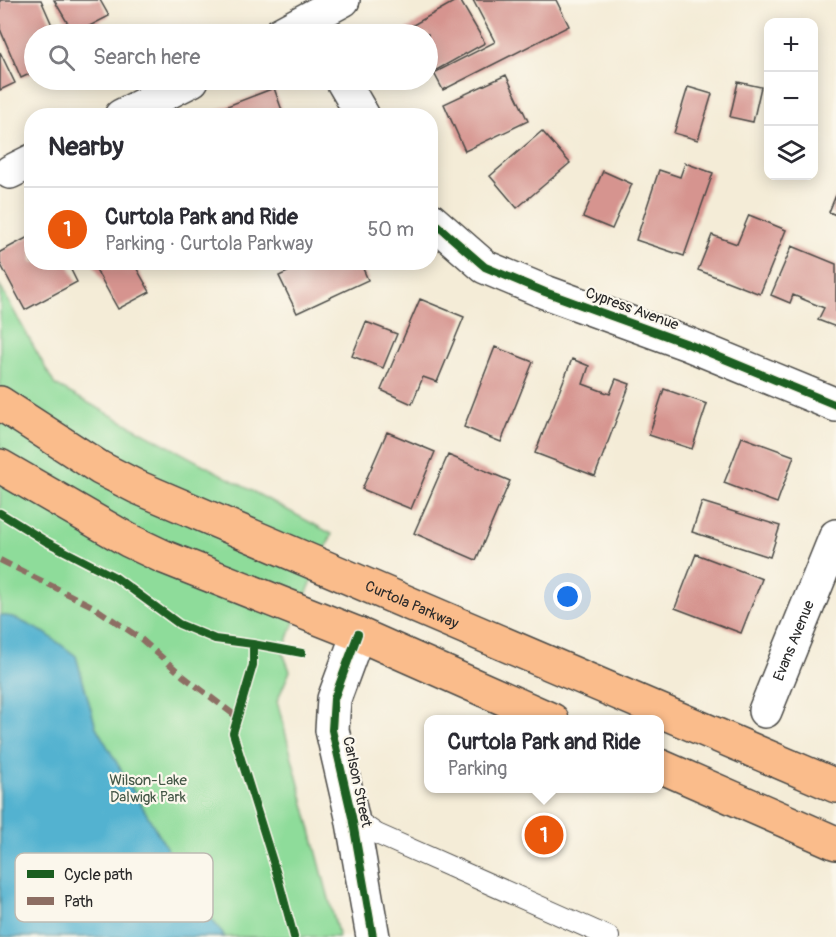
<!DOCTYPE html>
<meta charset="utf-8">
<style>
:root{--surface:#fff;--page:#f7f7f7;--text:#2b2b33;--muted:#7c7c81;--line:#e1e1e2;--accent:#ea580c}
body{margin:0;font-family:Pangolin,sans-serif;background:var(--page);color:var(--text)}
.controls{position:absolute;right:18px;top:18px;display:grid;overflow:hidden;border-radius:12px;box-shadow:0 3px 15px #0003}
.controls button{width:54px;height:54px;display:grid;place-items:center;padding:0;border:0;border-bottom:2px solid var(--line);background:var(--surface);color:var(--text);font:30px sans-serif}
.you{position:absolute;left:568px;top:597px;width:21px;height:21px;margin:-15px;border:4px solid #fff;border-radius:50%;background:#1a73e8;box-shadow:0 0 0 9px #1a73e833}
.badge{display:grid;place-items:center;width:39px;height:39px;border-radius:50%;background:var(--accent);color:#fff;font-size:20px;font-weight:700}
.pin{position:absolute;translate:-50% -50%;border:3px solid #fff;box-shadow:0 2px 6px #0006}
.popup{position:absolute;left:424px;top:715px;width:240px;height:78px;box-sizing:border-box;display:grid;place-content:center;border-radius:12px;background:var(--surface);filter:drop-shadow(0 2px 4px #0005);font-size:20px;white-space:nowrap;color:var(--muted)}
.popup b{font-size:22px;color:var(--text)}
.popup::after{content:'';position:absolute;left:50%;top:100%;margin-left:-12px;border:12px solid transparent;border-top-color:var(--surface)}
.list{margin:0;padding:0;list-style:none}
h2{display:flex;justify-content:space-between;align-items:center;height:78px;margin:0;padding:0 24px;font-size:26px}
h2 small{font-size:20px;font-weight:400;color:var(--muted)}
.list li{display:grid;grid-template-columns:39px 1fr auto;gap:18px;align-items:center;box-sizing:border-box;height:84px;padding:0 24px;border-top:2px solid var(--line)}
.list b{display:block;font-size:22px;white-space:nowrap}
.list p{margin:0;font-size:20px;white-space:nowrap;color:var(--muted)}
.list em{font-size:20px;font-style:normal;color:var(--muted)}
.icon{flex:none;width:33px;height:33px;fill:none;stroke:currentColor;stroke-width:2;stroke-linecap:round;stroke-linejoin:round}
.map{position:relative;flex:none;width:836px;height:937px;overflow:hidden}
.search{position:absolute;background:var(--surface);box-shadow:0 3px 15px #0003;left:24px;top:24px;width:414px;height:66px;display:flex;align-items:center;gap:15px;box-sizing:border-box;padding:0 21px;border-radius:33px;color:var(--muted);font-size:22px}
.panel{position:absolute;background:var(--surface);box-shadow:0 3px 15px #0003;left:24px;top:108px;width:414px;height:162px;border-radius:24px}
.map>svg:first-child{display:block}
</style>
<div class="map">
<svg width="836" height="937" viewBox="0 0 836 937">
<rect width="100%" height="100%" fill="#fbf7ec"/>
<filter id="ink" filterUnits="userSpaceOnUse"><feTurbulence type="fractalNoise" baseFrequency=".0167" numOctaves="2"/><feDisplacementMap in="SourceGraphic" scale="12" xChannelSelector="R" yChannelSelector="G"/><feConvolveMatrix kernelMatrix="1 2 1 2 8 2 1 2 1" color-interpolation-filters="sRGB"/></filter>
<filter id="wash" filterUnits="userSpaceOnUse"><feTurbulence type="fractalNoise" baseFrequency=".008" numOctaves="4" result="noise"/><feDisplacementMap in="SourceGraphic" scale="24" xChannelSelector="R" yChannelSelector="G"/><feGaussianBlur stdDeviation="1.35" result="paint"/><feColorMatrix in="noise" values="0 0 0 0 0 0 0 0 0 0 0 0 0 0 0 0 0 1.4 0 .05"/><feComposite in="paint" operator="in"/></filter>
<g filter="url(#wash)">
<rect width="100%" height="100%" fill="#f4ecd7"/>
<!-- green -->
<path fill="#8edc9a" stroke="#5c8462" stroke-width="1.5" d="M0,286L55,385L332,534L291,630L283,653L290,671L277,701L339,937H0Z"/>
<!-- water -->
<path fill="#52b2d0" stroke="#3e6e7e" stroke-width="1.5" d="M0,615L13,617L45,633L76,656L96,727L194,895L225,937H0Z"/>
<g id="blocks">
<!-- building -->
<path fill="#d6948f" d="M0,0H41L56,34H34V72L21,78L0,29Z
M54,0H100L109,16L74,34Z
M457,0H460L485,43L431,73L428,67V34H409L406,29Z
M473,0H556L569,26L443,90L434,73L495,42Z
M0,52L15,83L0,90Z
M506,75L528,121L465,151L444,104Z
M738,82L761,87L753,122L730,117Z
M688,87L712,94L698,140L674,133Z
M274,88L284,116H204V115Z
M542,131L570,163L517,208L490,176Z
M685,163L713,173L684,256L636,240L659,170L680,177Z
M603,171L632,184L612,229L583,217Z
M836,195V215L829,212Z
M749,215L786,230L760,294L698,270L712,235L737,244Z
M32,235V262H67L77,282L25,310L0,263V252Z
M792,246L836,264V327L818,320L824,308L793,295L790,303L771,295Z
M92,262H133L150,292L118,309Z
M308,262H360L368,280L297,313L279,276Z
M420,299L464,317L437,382L423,377L412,404L381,390Z
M366,322L397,334L383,368L352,356Z
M495,347L533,362L501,442L464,427Z
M572,359L589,366L583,384L610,394L616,379L630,384L595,476L535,453Z
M664,389L707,404L692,449L649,435Z
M387,432L435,452L411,509L362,489Z
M742,437L794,456L777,503L724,483Z
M448,455L510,481L476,560L414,533Z
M702,502L780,526L770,557L692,532Z
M696,554L762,579L741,633L675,608Z"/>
</g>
</g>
<g filter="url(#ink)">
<use href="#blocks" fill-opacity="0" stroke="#494845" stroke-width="1.5"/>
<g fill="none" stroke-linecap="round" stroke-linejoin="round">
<!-- lane casing -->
<g stroke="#494845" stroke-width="22">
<path id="lane" d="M352,817L377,834L609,937"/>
</g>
<!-- street casing -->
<g stroke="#494845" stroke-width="36">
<g id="street">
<path d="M280,34L343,0"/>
<path d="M342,80L363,116"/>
<path d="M121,116L192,80"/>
<path d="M10,172L32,161"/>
<path d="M430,219L485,267L545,292L688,344L836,405"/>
<path d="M358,634L334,699L332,730L352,817L373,937"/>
<path id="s1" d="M765,711L836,536"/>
</g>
</g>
<!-- primary casing -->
<g stroke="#494845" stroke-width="36">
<g id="primary">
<path id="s2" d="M0,403L100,468L137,487L836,786"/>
<path d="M0,466L128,540L164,557L358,634L552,720"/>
<path d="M660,766L836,843"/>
</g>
</g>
<!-- lane -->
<use href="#lane" stroke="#fff" stroke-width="20"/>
<!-- street -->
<use href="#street" stroke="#fff" stroke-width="33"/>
<!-- primary -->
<use href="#primary" stroke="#fabc8b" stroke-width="33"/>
<!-- quiet -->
<path stroke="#8d6e63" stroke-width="6" stroke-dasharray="12 6" stroke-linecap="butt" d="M0,560L92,606L140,638L183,676L237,717"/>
<!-- cycleway casing -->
<g stroke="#fbf7ec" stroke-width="11">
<path id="cycleway" d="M430,219L485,267L545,292L688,344L836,405
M0,513L47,542L115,577L179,624L215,639L253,644L302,653
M358,634L334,699L332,730L352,817L373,937
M253,644V665L233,733L279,881L294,937"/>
</g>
<!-- cycleway -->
<use href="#cycleway" stroke="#1b5e20" stroke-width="8"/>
</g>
</g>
<g text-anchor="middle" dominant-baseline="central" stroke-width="4.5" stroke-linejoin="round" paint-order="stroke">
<!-- street labels -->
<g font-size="15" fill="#2b2b2b" stroke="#fbf7ec">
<text transform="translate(632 309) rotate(20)">Cypress Avenue</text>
<text stroke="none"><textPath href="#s2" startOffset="460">Curtola Parkway</textPath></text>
<text stroke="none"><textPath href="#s1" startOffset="76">Evans Avenue</textPath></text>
<text transform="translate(357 782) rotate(78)">Carlson Street</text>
</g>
<!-- park labels -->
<g font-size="15" fill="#445747" stroke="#fbf7ec">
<text x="148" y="780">Wilson-Lake<tspan x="148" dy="17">Dalwigk Park</tspan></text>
</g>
</g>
<!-- legend -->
<rect x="15" y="853" width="198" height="69" rx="9" fill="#fbf7ec" stroke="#bdbab2" stroke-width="1.5"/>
<rect x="27" y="870" width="27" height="8" fill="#1b5e20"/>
<rect x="27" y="897" width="27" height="8" fill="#8d6e63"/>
<g font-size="16" fill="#2b2b2b">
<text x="64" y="880">Cycle path</text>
<text x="64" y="907">Path</text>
</g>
</svg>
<div class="controls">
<button>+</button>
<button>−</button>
<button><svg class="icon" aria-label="layers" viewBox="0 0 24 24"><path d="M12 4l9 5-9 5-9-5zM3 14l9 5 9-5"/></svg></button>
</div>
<div class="you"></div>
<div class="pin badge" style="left:544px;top:835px">1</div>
<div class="popup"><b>Curtola Park and Ride</b>Parking</div>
<div class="search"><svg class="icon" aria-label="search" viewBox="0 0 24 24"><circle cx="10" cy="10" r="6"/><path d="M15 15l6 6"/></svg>Search here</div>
<section class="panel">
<h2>Nearby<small></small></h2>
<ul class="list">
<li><span class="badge">1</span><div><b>Curtola Park and Ride</b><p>Parking · Curtola Parkway</p></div><em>50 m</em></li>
</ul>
</section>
</div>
